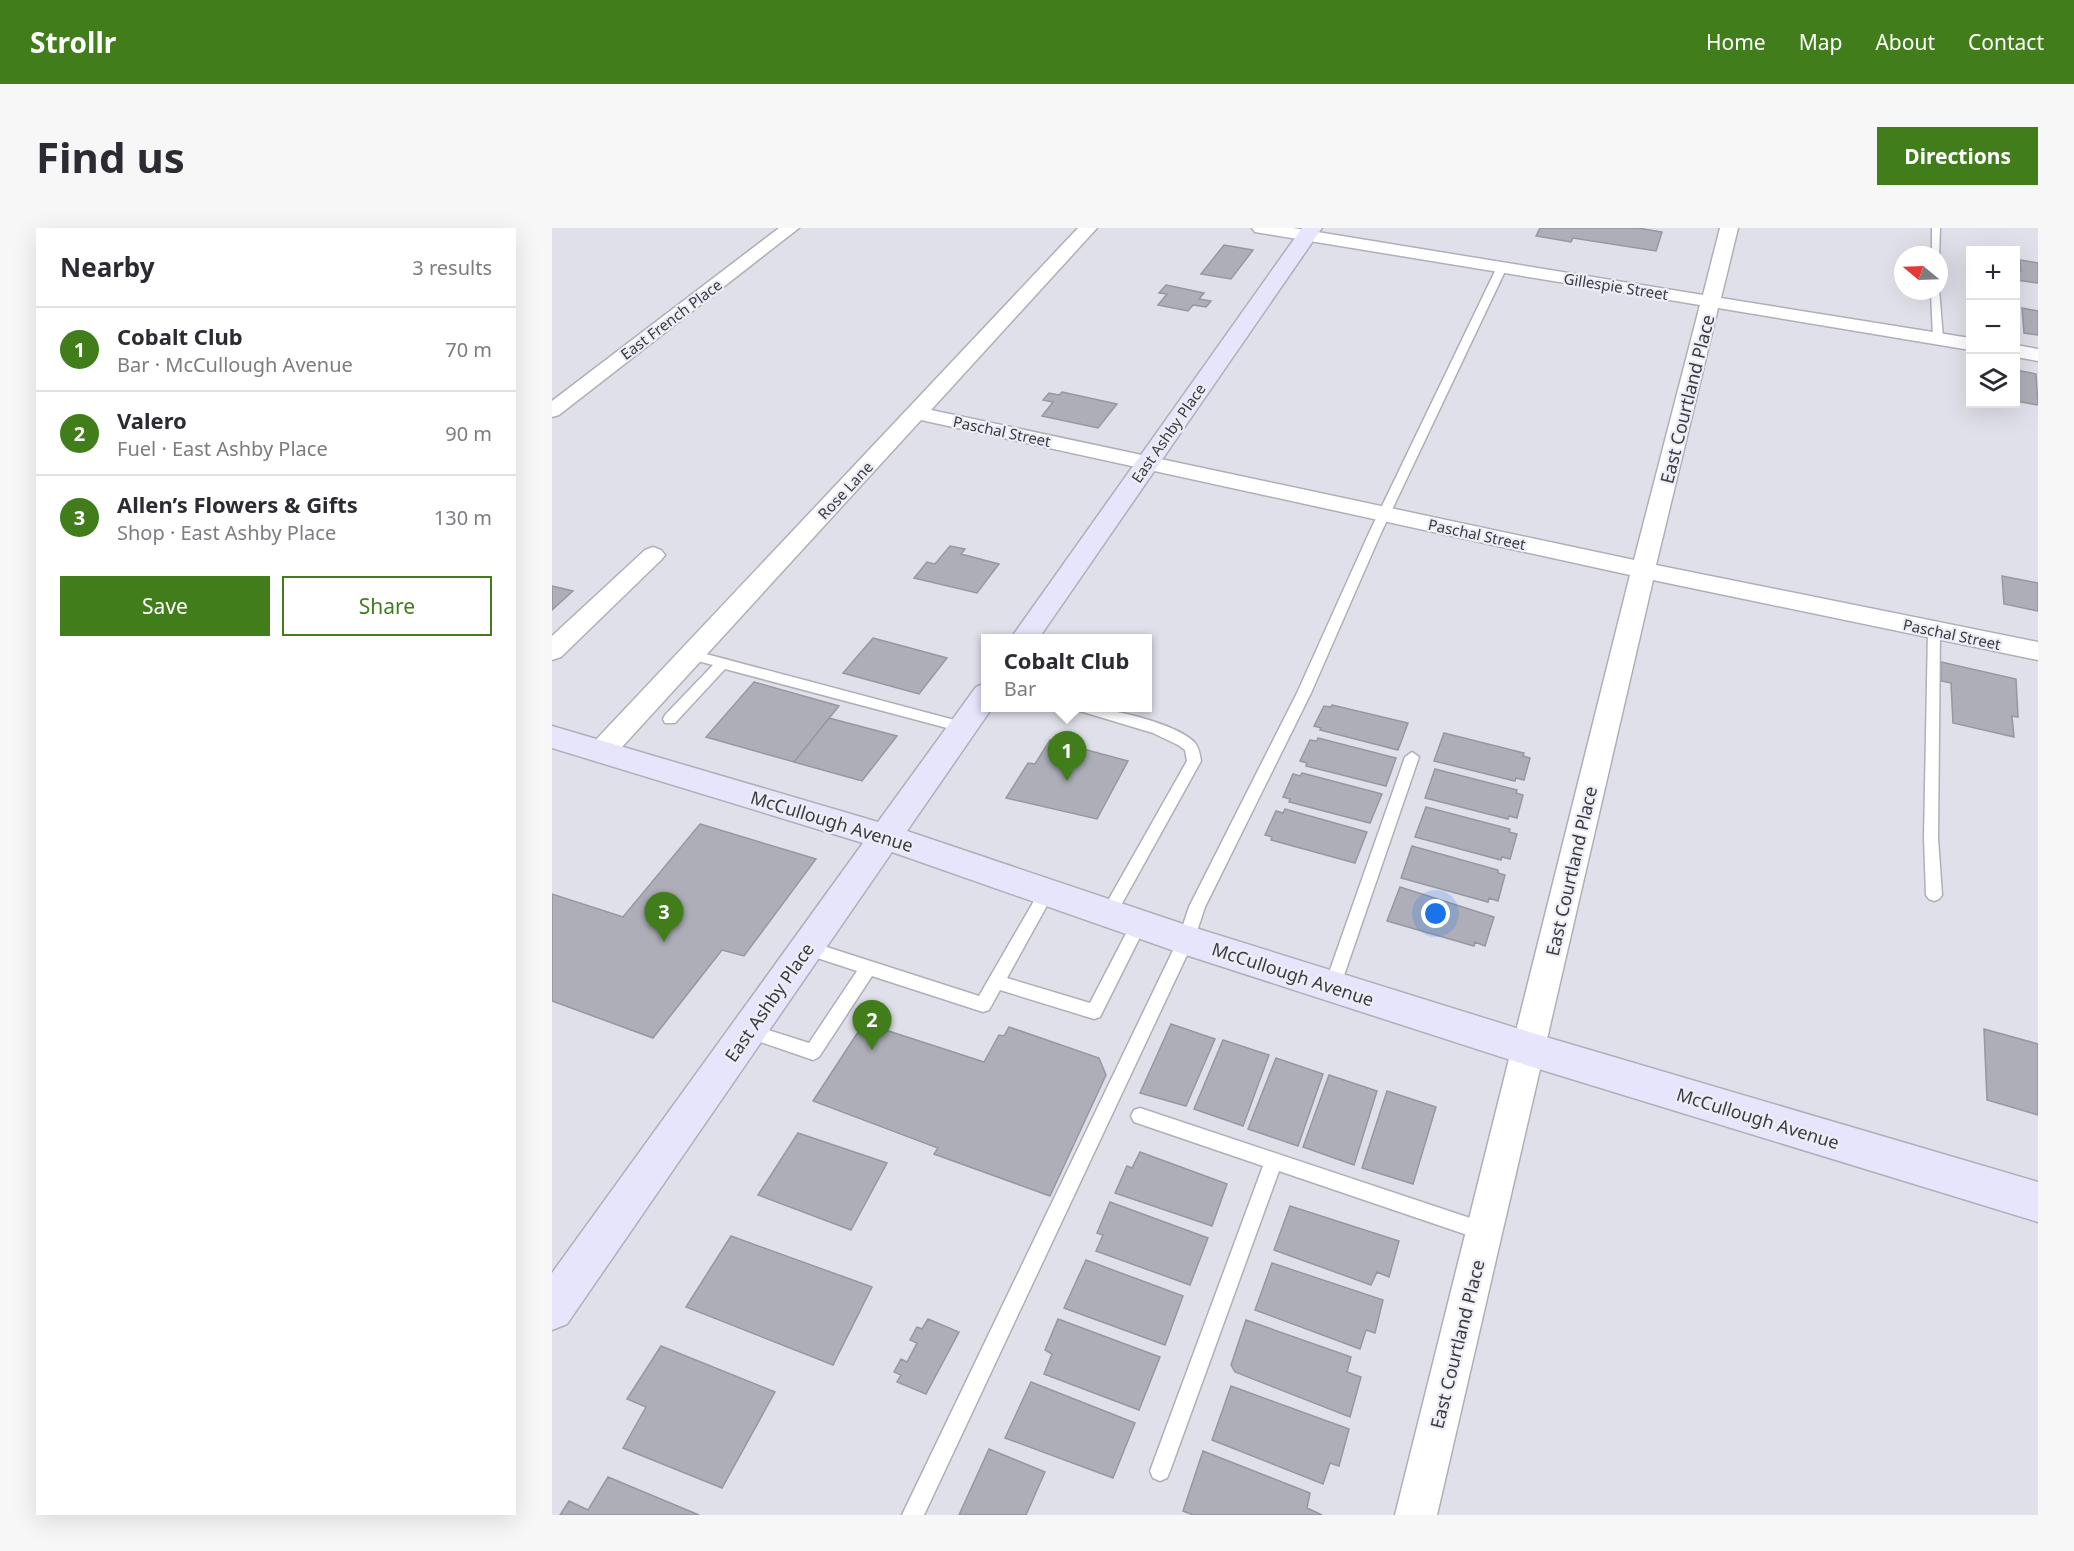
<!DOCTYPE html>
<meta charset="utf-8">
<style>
:root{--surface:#fff;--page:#f7f7f7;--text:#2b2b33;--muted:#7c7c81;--line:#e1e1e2;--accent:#417e1b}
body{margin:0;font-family:"Noto Sans",sans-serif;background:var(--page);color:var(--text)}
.controls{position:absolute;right:18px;top:18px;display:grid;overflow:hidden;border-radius:0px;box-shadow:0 6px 24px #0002}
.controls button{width:54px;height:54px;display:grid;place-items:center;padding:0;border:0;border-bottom:2px solid var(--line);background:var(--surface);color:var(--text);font:30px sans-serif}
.compass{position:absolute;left:1342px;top:18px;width:54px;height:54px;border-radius:50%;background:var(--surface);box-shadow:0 6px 24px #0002;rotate:289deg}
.you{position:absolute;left:884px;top:686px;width:21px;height:21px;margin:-15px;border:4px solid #fff;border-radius:50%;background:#1a73e8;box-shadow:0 0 0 9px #1a73e833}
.badge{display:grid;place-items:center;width:39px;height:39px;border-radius:50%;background:var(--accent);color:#fff;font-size:20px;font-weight:700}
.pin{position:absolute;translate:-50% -50px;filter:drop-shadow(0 2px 3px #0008)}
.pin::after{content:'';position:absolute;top:32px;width:21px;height:18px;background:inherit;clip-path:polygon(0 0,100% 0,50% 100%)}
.popup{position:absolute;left:429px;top:406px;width:171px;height:78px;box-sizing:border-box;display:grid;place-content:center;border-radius:0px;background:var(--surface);filter:drop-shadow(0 2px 4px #0005);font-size:20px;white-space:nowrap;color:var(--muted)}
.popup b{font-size:22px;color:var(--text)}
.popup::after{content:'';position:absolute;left:50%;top:100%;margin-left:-12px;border:12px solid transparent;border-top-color:var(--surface)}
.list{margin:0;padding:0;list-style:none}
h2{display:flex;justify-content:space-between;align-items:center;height:78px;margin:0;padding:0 24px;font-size:26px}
h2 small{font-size:20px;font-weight:400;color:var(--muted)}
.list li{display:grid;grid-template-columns:39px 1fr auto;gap:18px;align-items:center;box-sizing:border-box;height:84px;padding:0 24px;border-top:2px solid var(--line)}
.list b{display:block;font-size:22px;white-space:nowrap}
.list p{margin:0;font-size:20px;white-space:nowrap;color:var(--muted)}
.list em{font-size:20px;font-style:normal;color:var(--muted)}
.actions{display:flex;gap:12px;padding:18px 24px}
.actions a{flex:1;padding:14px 0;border:2px solid var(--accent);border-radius:0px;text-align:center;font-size:21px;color:var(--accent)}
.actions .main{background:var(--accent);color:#fff}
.icon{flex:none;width:33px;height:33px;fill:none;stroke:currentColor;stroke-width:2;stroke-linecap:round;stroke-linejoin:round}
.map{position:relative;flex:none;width:1486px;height:1287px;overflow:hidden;border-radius:0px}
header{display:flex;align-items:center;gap:36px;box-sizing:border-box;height:84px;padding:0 30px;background:var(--accent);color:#fff}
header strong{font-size:28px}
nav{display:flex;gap:33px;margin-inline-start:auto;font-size:21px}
.intro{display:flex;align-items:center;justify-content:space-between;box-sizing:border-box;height:144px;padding:0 36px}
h1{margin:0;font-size:42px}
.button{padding:15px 27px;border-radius:0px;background:var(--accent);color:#fff;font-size:21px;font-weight:700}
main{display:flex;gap:36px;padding:0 36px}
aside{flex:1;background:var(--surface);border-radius:0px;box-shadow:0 6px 24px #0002}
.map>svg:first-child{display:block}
</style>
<header>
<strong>Strollr</strong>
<nav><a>Home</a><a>Map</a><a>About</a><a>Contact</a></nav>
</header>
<div class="intro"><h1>Find us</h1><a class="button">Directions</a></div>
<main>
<aside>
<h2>Nearby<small>3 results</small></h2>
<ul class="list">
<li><span class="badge">1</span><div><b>Cobalt Club</b><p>Bar · McCullough Avenue</p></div><em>70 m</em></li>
<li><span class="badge">2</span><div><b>Valero</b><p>Fuel · East Ashby Place</p></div><em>90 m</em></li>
<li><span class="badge">3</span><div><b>Allen’s Flowers &amp; Gifts</b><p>Shop · East Ashby Place</p></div><em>130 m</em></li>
</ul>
<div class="actions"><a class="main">Save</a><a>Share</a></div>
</aside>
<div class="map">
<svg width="1486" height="1287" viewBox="0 0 1486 1287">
<rect width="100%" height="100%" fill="#e0e0ea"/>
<!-- building -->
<path fill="#aeaeb8" stroke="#9797a1" stroke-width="1.5" d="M988,0H1086L1110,4L1104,23L1021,10L1019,14L984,8Z
M672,17L701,22L679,51L649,46Z
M1468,32L1486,35V55L1464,52V42L1469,43Z
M614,57L652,65L647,71L659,73L654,79L641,77L636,83L606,77L615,66L607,65Z
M1470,80L1486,83V107L1472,105Z
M1464,142L1484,146L1486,177L1464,173Z
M510,164L565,176L546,200L490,188L501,174L491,172L497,165L507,167Z
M398,318L413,321L409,326L447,336L425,365L362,350L375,334L383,336Z
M1450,348L1486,355V383L1452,376Z
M0,358L21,363L0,382Z
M321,410L395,430L367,466L291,445Z
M1389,434L1464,451L1466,489L1460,488L1462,509L1401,495L1399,455L1389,453Z
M202,454L287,478L242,534L154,509Z
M780,477L856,495L846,522L768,502L769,500L762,498L772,478L779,479Z
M277,490L345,508L310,553L242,534Z
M892,505L972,525L971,528L978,530L972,552L964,550L963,553L882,533Z
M766,510L844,530L834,558L754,538L755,535L748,533L758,512L765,513Z
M498,512L576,533L545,591L454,570L476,535L483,536Z
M883,541L965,562L964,565L971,567L965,590L957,588L956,591L873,570Z
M750,545L830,566L818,595L737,574L738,571L731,569L741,546L748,548Z
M874,579L958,601L957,604L965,606L958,631L950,629L949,632L863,609Z
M733,581L815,604L803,635L719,612L720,609L713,607L724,583L731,585Z
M148,596L264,631L192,728L170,722L101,810L0,773V666L71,689Z
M860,618L946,642V645L953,647L946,673L937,670L936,674L849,650Z
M848,659L942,689L933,718L923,714L922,718L835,693Z
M312,795L432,834L447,807L452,808L457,799L547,830L554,847L498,968L382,926L386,920L261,873Z
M619,796L663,811L634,878L588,865Z
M1432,801L1486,816V887L1435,872Z
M671,812L717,827L691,898L642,881Z
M724,830L771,846L746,918L696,901Z
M777,847L825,863L802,937L751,919Z
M835,863L884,879L861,956L810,940Z
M246,905L335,935L299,1002L206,967Z
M588,924L675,956L660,998L563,965L575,938L580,940Z
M558,974L656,1010L638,1057L544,1023L551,1007L545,1005Z
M738,978L847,1013L837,1049L825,1044L819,1057L722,1022Z
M179,1008L320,1059L281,1137L134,1079Z
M534,1032L631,1068L613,1117L512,1080Z
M720,1035L831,1072L823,1105L814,1102L808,1121L703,1082Z
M376,1091L407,1104L374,1166L345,1154L349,1147L342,1144L349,1131L355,1134L365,1115L358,1112L365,1099L370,1101Z
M506,1091L608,1129L587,1182L492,1146L500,1126L493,1122Z
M694,1092L799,1129L795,1144L809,1149L798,1189L683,1144L679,1137Z
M109,1118L223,1164L170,1260L71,1220L94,1179L75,1171Z
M479,1154L583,1195L561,1250L453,1210Z
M679,1158L797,1201L787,1238L778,1235L771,1256L660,1212Z
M437,1221L493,1244L474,1287H407Z
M651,1223L758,1265L755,1280L770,1287H641L631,1283Z
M56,1249L147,1287H8L17,1273L36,1282Z"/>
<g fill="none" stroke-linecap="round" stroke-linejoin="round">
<!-- service casing -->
<g stroke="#afafb8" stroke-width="3">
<path id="service" d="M1380,0H1388L1387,29V27H1380Z
M950,36L955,39L829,305L759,465L653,679L642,712L372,1287H350L626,712L637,679L745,465L817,305L945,39Z
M1387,61L1391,110L1386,113L1381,110L1379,63H1387Z
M1382,398L1388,402L1386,610L1390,667L1387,671L1382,673L1377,671L1374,667L1372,610L1376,402Z
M139,422L410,494L417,499L410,504L173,441L123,495H113L111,491L113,487L161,437L134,430L133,427Z
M526,480C550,477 627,496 643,515C647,520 648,527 649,533L562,690L557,691L552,690L549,685L635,533L633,522L626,517L601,505L528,483Z
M860,524L867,529L788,759L786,764L780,766L774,764L772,759L853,529Z
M495,657L500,659L503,663L455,750L538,775L582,690L587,688L592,690L595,695L548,789L542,791L448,762L437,782L431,784L320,748L267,829L261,832L191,808L189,803L191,798L197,796L257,815L305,743L250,725L248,720L250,715L256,713L427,768L490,659Z
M588,880L933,995L940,997L942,1004L940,1011L933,1013L727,943L618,1243L615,1250L608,1253L601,1250L598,1243L711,938L582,894L579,888L582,882Z"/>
</g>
<!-- minor casing -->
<g stroke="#afafb8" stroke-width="3">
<path id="minor" d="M227,0H247L7,187L0,189V173Z
M526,0H545L379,182L1082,332L1148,77L709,5L703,4L700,0H741L1151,67L1168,0H1186L1169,70L1418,110V122L1166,80L1104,337L1486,414V432L1101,352L885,1287H843L1078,347L369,192L59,531L49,534L39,531L35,524L39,517Z
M1464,117L1486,121V133L1464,129Z
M101,319L109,322L113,327L109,332L9,429L0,432V408L93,322Z"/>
</g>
<!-- secondary casing -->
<g stroke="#afafb8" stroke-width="3">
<path id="secondary" d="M750,0H770L487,410H459Z
M434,455V480H440L355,603L634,697L977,804L1486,954V994L977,838L634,727L340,624L15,1096L0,1102V1045L311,615L0,520V498L326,594L424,459Z"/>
</g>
<!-- service -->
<use href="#service" fill="#fff" fill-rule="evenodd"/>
<!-- minor -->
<use href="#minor" fill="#fff" fill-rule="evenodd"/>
<!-- secondary -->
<use href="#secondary" fill="#e7e5fc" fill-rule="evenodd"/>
</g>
<g text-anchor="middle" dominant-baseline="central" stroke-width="4.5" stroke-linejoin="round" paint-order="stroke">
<!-- far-street labels -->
<g font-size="15" fill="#3b3b3f" stroke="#ededf8">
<text transform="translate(1064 58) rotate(9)">Gillespie Street</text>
<text transform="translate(119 91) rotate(-37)">East French Place</text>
<text transform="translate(450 203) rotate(12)">Paschal Street</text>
<text transform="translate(616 205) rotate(-55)">East Ashby Place</text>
<text transform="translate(293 262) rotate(-47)">Rose Lane</text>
<text transform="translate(925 306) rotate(12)">Paschal Street</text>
<text transform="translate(1400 406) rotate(12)">Paschal Street</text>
</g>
<!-- street labels -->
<g font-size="18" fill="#3b3b3f" stroke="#ededf8">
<text transform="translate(1135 171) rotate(-76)">East Courtland Place</text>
<text transform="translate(280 593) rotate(17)">McCullough Avenue</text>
<text transform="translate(1019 643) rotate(-77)">East Courtland Place</text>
<text transform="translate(741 746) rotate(18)">McCullough Avenue</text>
<text transform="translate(217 774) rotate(-55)">East Ashby Place</text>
<text transform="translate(1206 890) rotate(17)">McCullough Avenue</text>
<text transform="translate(905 1116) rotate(-76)">East Courtland Place</text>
</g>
</g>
</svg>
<div class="controls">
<button>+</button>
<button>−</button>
<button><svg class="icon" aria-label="layers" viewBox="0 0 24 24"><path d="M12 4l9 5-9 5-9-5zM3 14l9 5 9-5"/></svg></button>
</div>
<svg class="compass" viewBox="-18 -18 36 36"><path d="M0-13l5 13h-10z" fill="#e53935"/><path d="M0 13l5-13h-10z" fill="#7c7c81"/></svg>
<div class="you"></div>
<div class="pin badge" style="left:515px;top:553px">1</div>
<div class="popup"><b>Cobalt Club</b>Bar</div>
<div class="pin badge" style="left:320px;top:822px">2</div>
<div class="pin badge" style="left:112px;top:714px">3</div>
</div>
</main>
